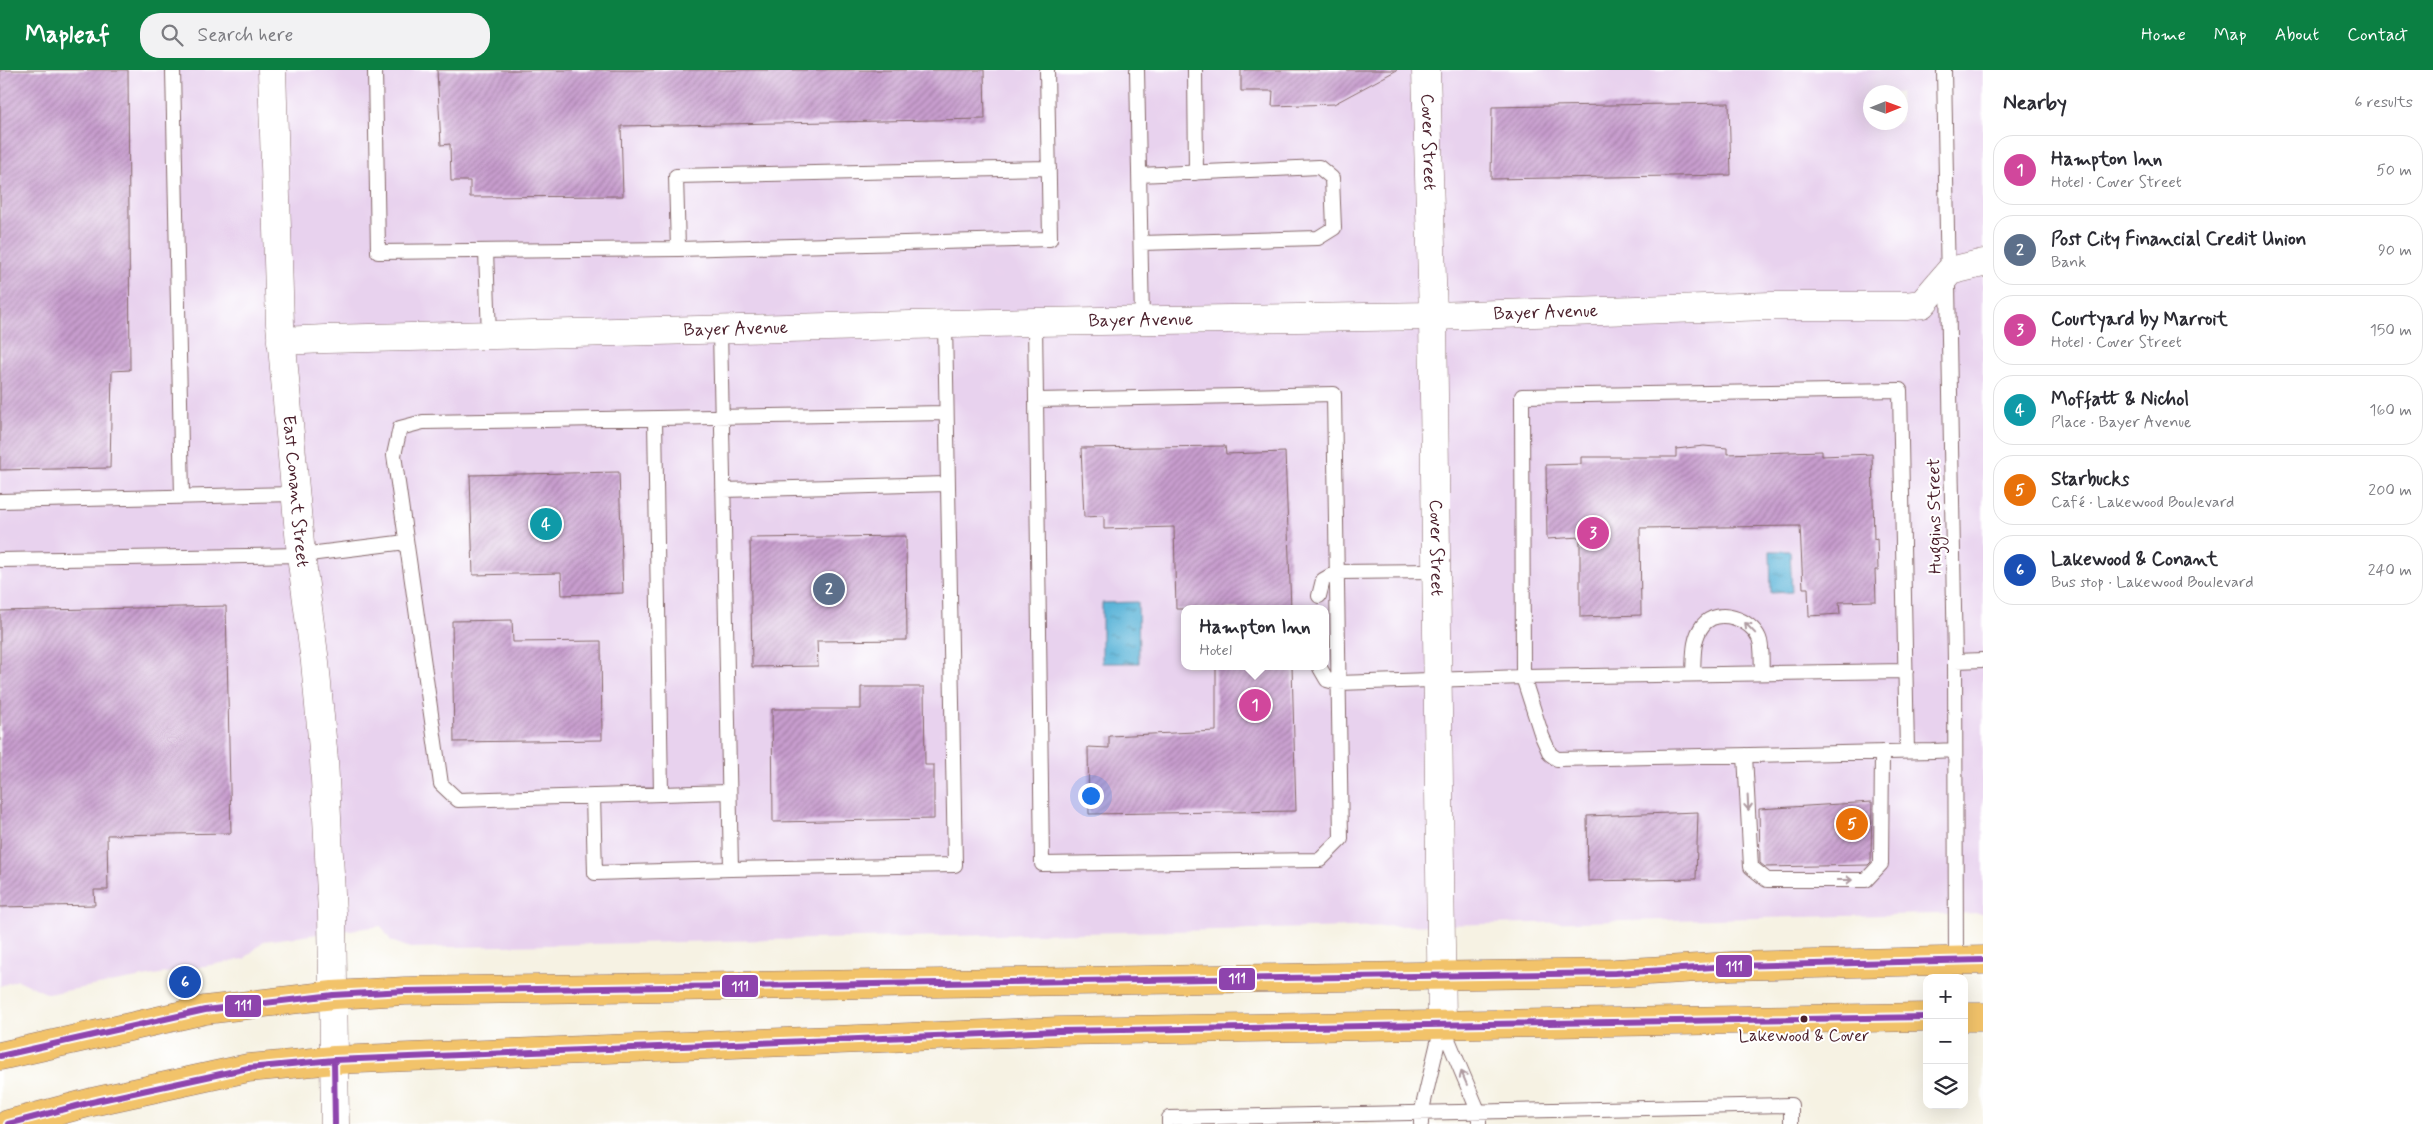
<!DOCTYPE html>
<meta charset="utf-8">
<style>
:root{--surface:#fff;--page:#f2f2f3;--text:#2b2b33;--muted:#7c7c81;--line:#e1e1e2;--accent:#0b8043}
body{margin:0;font-family:Mynerve,sans-serif;background:var(--page);color:var(--text)}
.controls{position:absolute;right:15px;bottom:15px;display:grid;overflow:hidden;border-radius:10px;box-shadow:0 5px 20px #0002}
.controls button{width:45px;height:45px;display:grid;place-items:center;padding:0;border:0;border-bottom:1px solid var(--line);background:var(--surface);color:var(--text);font:25px sans-serif}
.compass{position:absolute;left:1863px;top:15px;width:45px;height:45px;border-radius:50%;background:var(--surface);box-shadow:0 5px 20px #0002;rotate:89deg}
.you{position:absolute;left:1090px;top:725px;width:18px;height:18px;margin:-12px;border:4px solid #fff;border-radius:50%;background:#1a73e8;box-shadow:0 0 0 8px #1a73e833}
.badge{display:grid;place-items:center;width:32px;height:32px;border-radius:50%;background:var(--accent);color:#fff;font-size:16px;font-weight:700}
.pin{position:absolute;translate:-50% -50%;border:2px solid #fff;box-shadow:0 1px 5px #0006}
.popup{position:absolute;left:1181px;top:535px;width:148px;height:65px;box-sizing:border-box;display:grid;place-content:center;border-radius:10px;background:var(--surface);filter:drop-shadow(0 1px 4px #0005);font-size:16px;white-space:nowrap;color:var(--muted)}
.popup b{font-size:19px;color:var(--text)}
.popup::after{content:'';position:absolute;left:50%;top:100%;margin-left:-10px;border:10px solid transparent;border-top-color:var(--surface)}
.list{margin:0;padding:0;list-style:none}
h2{display:flex;justify-content:space-between;align-items:center;height:65px;margin:0;padding:0 20px;font-size:21px}
h2 small{font-size:16px;font-weight:400;color:var(--muted)}
.list li{display:grid;grid-template-columns:32px 1fr auto;gap:15px;align-items:center;box-sizing:border-box;height:70px;margin:0 10px 10px;padding:0 10px;border:1px solid var(--line);border-radius:20px}
.list b{display:block;font-size:19px;white-space:nowrap}
.list p{margin:0;font-size:16px;white-space:nowrap;color:var(--muted)}
.list em{font-size:16px;font-style:normal;color:var(--muted)}
.icon{flex:none;width:28px;height:28px;fill:none;stroke:currentColor;stroke-width:2;stroke-linecap:round;stroke-linejoin:round}
.map{position:relative;flex:none;width:1983px;height:1054px;overflow:hidden}
header{display:flex;align-items:center;gap:30px;box-sizing:border-box;height:70px;padding:0 25px;background:var(--accent);color:#fff}
header strong{font-size:24px}
nav{display:flex;gap:28px;margin-inline-start:auto;font-size:18px}
.search{width:350px;height:45px;background:var(--page);display:flex;align-items:center;gap:12px;box-sizing:border-box;padding:0 18px;border-radius:20px;color:var(--muted);font-size:19px}
main{display:flex}
aside{flex:1;background:var(--surface)}
.map>svg:first-child{display:block}
</style>
<header>
<strong>Mapleaf</strong>
<div class="search"><svg class="icon" aria-label="search" viewBox="0 0 24 24"><circle cx="10" cy="10" r="6"/><path d="M15 15l6 6"/></svg>Search here</div>
<nav><a>Home</a><a>Map</a><a>About</a><a>Contact</a></nav>
</header>
<main>
<div class="map">
<svg width="1983" height="1054" viewBox="0 0 1983 1054">
<defs>
<pattern id="water-ripples" width="26" height="14" patternUnits="userSpaceOnUse" patternTransform="scale(1.25)"><rect width="26" height="14" fill="#5ab4d8"/><path d="M2 4q2-2 4 0t4 0M15 11q2-2 4 0t4 0" fill="none" stroke="#4c92af"/></pattern>
<pattern id="building-hatch" width="6" height="6" patternUnits="userSpaceOnUse" patternTransform="scale(1.25)"><rect width="6" height="6" fill="#c79dce"/><path d="M-1 1l2-2M0 6l6-6M5 7l2-2" fill="none" stroke="#a47fa7"/></pattern>
</defs>
<rect width="100%" height="100%" fill="#fff"/>
<filter id="ink" filterUnits="userSpaceOnUse"><feTurbulence type="fractalNoise" baseFrequency=".02" numOctaves="2"/><feDisplacementMap in="SourceGraphic" scale="10" xChannelSelector="R" yChannelSelector="G"/><feConvolveMatrix kernelMatrix="1 2 1 2 8 2 1 2 1" color-interpolation-filters="sRGB"/></filter>
<filter id="wash" filterUnits="userSpaceOnUse"><feTurbulence type="fractalNoise" baseFrequency=".0096" numOctaves="4" result="noise"/><feDisplacementMap in="SourceGraphic" scale="20" xChannelSelector="R" yChannelSelector="G"/><feGaussianBlur stdDeviation="1.12" result="paint"/><feColorMatrix in="noise" values="0 0 0 0 0 0 0 0 0 0 0 0 0 0 0 0 0 1.4 0 .05"/><feComposite in="paint" operator="in"/></filter>
<g filter="url(#wash)">
<rect width="100%" height="100%" fill="#f6f2e3"/>
<!-- built -->
<path fill="#e8d2ee" fill-rule="evenodd" d="M0,0H1983V843L410,878L391,871L381,856L264,871L244,889L48,924L18,910L0,916ZM1870,22H1900V52H1870ZM1185,539H1325V596H1185Z"/>
<!-- water -->
<path fill="url(#water-ripples)" stroke="#526a82" d="M1770,481H1790L1792,522L1771,523Z
M1138,532L1139,593H1102V533Z"/>
<g id="blocks">
<!-- building -->
<path fill="url(#building-hatch)" d="M0,0H128L130,300L112,301L110,398L0,400Z
M437,0H984L985,49L621,56L623,126L470,127V111H451L450,74L441,75Z
M1241,0H1397L1334,34L1272,36L1273,21H1241Z
M1729,33L1731,105L1491,109L1492,37Z
M1225,376L1226,384L1285,382L1291,539H1176L1174,457L1104,459V446L1084,447L1081,378Z
M1704,376L1727,378V384L1822,381V386L1872,384L1874,469L1877,468L1878,500H1875L1876,531L1839,532L1840,544L1809,546L1808,518H1803L1800,456L1640,458L1641,545L1580,547V467L1547,469L1546,395L1581,394V387H1676V379Z
M619,402L623,523L562,525L561,503L473,505L470,405Z
M906,466L907,570L817,571L818,596L752,597L750,468Z
M226,536L231,763L107,765L108,820H94L95,835L0,837V541Z
M512,550L513,572L601,571L602,670L454,672L452,551Z
M1216,596H1292L1296,741L1089,744L1088,677L1109,678V666L1216,661Z
M861,617H924L925,695H934V749L773,752L772,639H861Z
M1872,732L1871,792L1868,795L1765,797L1760,793L1759,739Z
M1698,742L1696,809L1588,811L1587,746Z"/>
</g>
</g>
<g filter="url(#ink)">
<use href="#blocks" fill-opacity="0" stroke="#86696b" stroke-width="1"/>
<g fill="none" stroke-linecap="round" stroke-linejoin="round">
<!-- service casing -->
<g stroke="#86696b" stroke-width="16">
<path id="service" d="M173,0L182,426
M375,0L378,182L678,179L1050,169L1047,0
M1137,0L1142,251
M1195,0L1196,103
M1944,0L1955,591L1956,891
M1139,105L1319,97L1332,108L1334,158L1318,168L1141,173
M678,179L676,106L1049,98
M486,181L489,266
M1035,252L1042,794L1320,790L1341,769L1334,324L1037,330
M720,260L731,799L955,795L945,254
M655,349L661,724
M723,420L947,414
M0,431L295,424
M0,490L301,485L406,472
M1319,526L1323,510L1337,502L1436,501
M1955,591L1983,590
M1320,598L1327,610L1338,613L1523,607L1906,601
M1693,604C1694,587 1692,569 1703,555C1718,537 1751,549 1759,568C1763,577 1761,593 1762,603
M1907,682L1900,320L1522,326L1523,607L1542,666L1550,684L1557,689L1933,681L1955,680
M1745,685L1751,797L1767,810H1866L1881,794L1882,682
M729,722L458,730L441,714L394,385L400,358L423,352L946,343
M593,726L595,803L731,799
M1442,955L1479,1043V1054
M1169,1054V1048L1791,1035V1054
M1421,1054V1044L1442,955"/>
</g>
<!-- minor casing -->
<g stroke="#86696b" stroke-width="29">
<g id="minor">
<path id="s1" d="M281,271L326,269L1035,252L1433,246L1772,236H1906L1922,234L1950,201L1983,193"/>
</g>
</g>
<!-- tertiary casing -->
<g stroke="#86696b" stroke-width="29">
<g id="tertiary">
<path id="s2" d="M272,0L280,254L301,485L315,592L324,690L332,843L335,1054"/>
<path id="s3" d="M1426,0L1433,246L1442,955"/>
</g>
</g>
<!-- primary casing -->
<g stroke="#86696b" stroke-width="29">
<path id="primary" d="M1964,947H1983
M0,986L205,940L333,925L405,921L1615,903L1731,896L1983,890
M8,1054L92,1032L248,998L334,990L1059,961L1927,947"/>
</g>
<!-- service -->
<use href="#service" stroke="#fff" stroke-width="14"/>
<!-- minor -->
<use href="#minor" stroke="#fff" stroke-width="28"/>
<!-- tertiary -->
<use href="#tertiary" stroke="#fff" stroke-width="28"/>
<!-- primary -->
<use href="#primary" stroke="#f2c36a" stroke-width="28"/>
<!-- bus-1 casing -->
<g stroke="#fff" stroke-width="10">
<path id="bus-1" d="M0,986L205,940L333,925L405,921L1615,903L1731,896L1983,890
M334,990L335,1054
M8,1054L92,1032L248,998L334,990L1059,961L1927,947"/>
</g>
<!-- bus-1 -->
<use href="#bus-1" stroke="#8e44ad" stroke-width="6"/>
</g>
<!-- one-way arrows -->
<defs><path id="oneway-shaft" d="M-6 0H5M1.5-3L5.5 0L1.5 3" fill="none" stroke-width="1.6" stroke-linecap="round" stroke-linejoin="round" transform="scale(1.25)"/></defs>
<g stroke="#ae9aa0">
<use href="#oneway-shaft" transform="translate(1750 558) rotate(-134)"/>
<use href="#oneway-shaft" transform="translate(1748 733) rotate(87)"/>
<use href="#oneway-shaft" transform="translate(1845 810)"/>
<use href="#oneway-shaft" transform="translate(1464 1008) rotate(-113)"/>
</g>
</g>
<!-- markers -->
<circle fill="#4a1f2b" stroke="#fff" stroke-width="2" cx="1804" cy="949" r="4.5"/>
<g text-anchor="middle" dominant-baseline="central" stroke-width="4" stroke-linejoin="round" paint-order="stroke">
<!-- bus labels -->
<g font-size="17" fill="#4a1f2b" stroke="#fff">
<text x="1804" y="966">Lakewood &amp; Cover</text>
</g>
<!-- street labels -->
<g font-size="18" fill="#4a1f2b" stroke="#fff">
<text stroke="none"><textPath href="#s3" startOffset="72">Cover Street</textPath></text>
<text stroke="none"><textPath href="#s1" startOffset="1265">Bayer Avenue</textPath></text>
<text stroke="none"><textPath href="#s1" startOffset="860">Bayer Avenue</textPath></text>
<text stroke="none"><textPath href="#s1" startOffset="455">Bayer Avenue</textPath></text>
<text stroke="none"><textPath href="#s2" startOffset="422">East Conant Street</textPath></text>
<text transform="translate(1935 446) rotate(-91)">Huggins Street</text>
<text stroke="none"><textPath href="#s3" startOffset="478">Cover Street</textPath></text>
</g>
</g>
<g stroke="#fff" stroke-width="2">
<rect x="1715" y="884" width="38" height="24" rx="5" fill="#8e44ad"/>
<rect x="1218" y="897" width="38" height="24" rx="5" fill="#8e44ad"/>
<rect x="721" y="904" width="38" height="24" rx="5" fill="#8e44ad"/>
<rect x="224" y="924" width="38" height="24" rx="5" fill="#8e44ad"/>
</g>
<g font-size="14" text-anchor="middle" font-weight="bold" fill="#fff">
<text x="1734" y="901">111</text>
<text x="1237" y="913">111</text>
<text x="740" y="921">111</text>
<text x="243" y="940">111</text>
</g>
</svg>
<div class="controls">
<button>+</button>
<button>−</button>
<button><svg class="icon" aria-label="layers" viewBox="0 0 24 24"><path d="M12 4l9 5-9 5-9-5zM3 14l9 5 9-5"/></svg></button>
</div>
<svg class="compass" viewBox="-18 -18 36 36"><path d="M0-13l5 13h-10z" fill="#e53935"/><path d="M0 13l5-13h-10z" fill="#7c7c81"/></svg>
<div class="you"></div>
<div class="pin badge" style="left:1255px;top:635px;background:#d1479c">1</div>
<div class="popup"><b>Hampton Inn</b>Hotel</div>
<div class="pin badge" style="left:829px;top:519px;background:#5c6f8a">2</div>
<div class="pin badge" style="left:1593px;top:463px;background:#d1479c">3</div>
<div class="pin badge" style="left:546px;top:454px;background:#0f9aa8">4</div>
<div class="pin badge" style="left:1852px;top:754px;background:#e8710a">5</div>
<div class="pin badge" style="left:185px;top:912px;background:#1a4fb4">6</div>
</div>
<aside>
<h2>Nearby<small>6 results</small></h2>
<ul class="list">
<li><span class="badge" style="background:#d1479c">1</span><div><b>Hampton Inn</b><p>Hotel · Cover Street</p></div><em>50 m</em></li>
<li><span class="badge" style="background:#5c6f8a">2</span><div><b>Post City Financial Credit Union</b><p>Bank</p></div><em>90 m</em></li>
<li><span class="badge" style="background:#d1479c">3</span><div><b>Courtyard by Marroit</b><p>Hotel · Cover Street</p></div><em>150 m</em></li>
<li><span class="badge" style="background:#0f9aa8">4</span><div><b>Moffatt &amp; Nichol</b><p>Place · Bayer Avenue</p></div><em>160 m</em></li>
<li><span class="badge" style="background:#e8710a">5</span><div><b>Starbucks</b><p>Café · Lakewood Boulevard</p></div><em>200 m</em></li>
<li><span class="badge" style="background:#1a4fb4">6</span><div><b>Lakewood &amp; Conant</b><p>Bus stop · Lakewood Boulevard</p></div><em>240 m</em></li>
</ul>
</aside>
</main>
